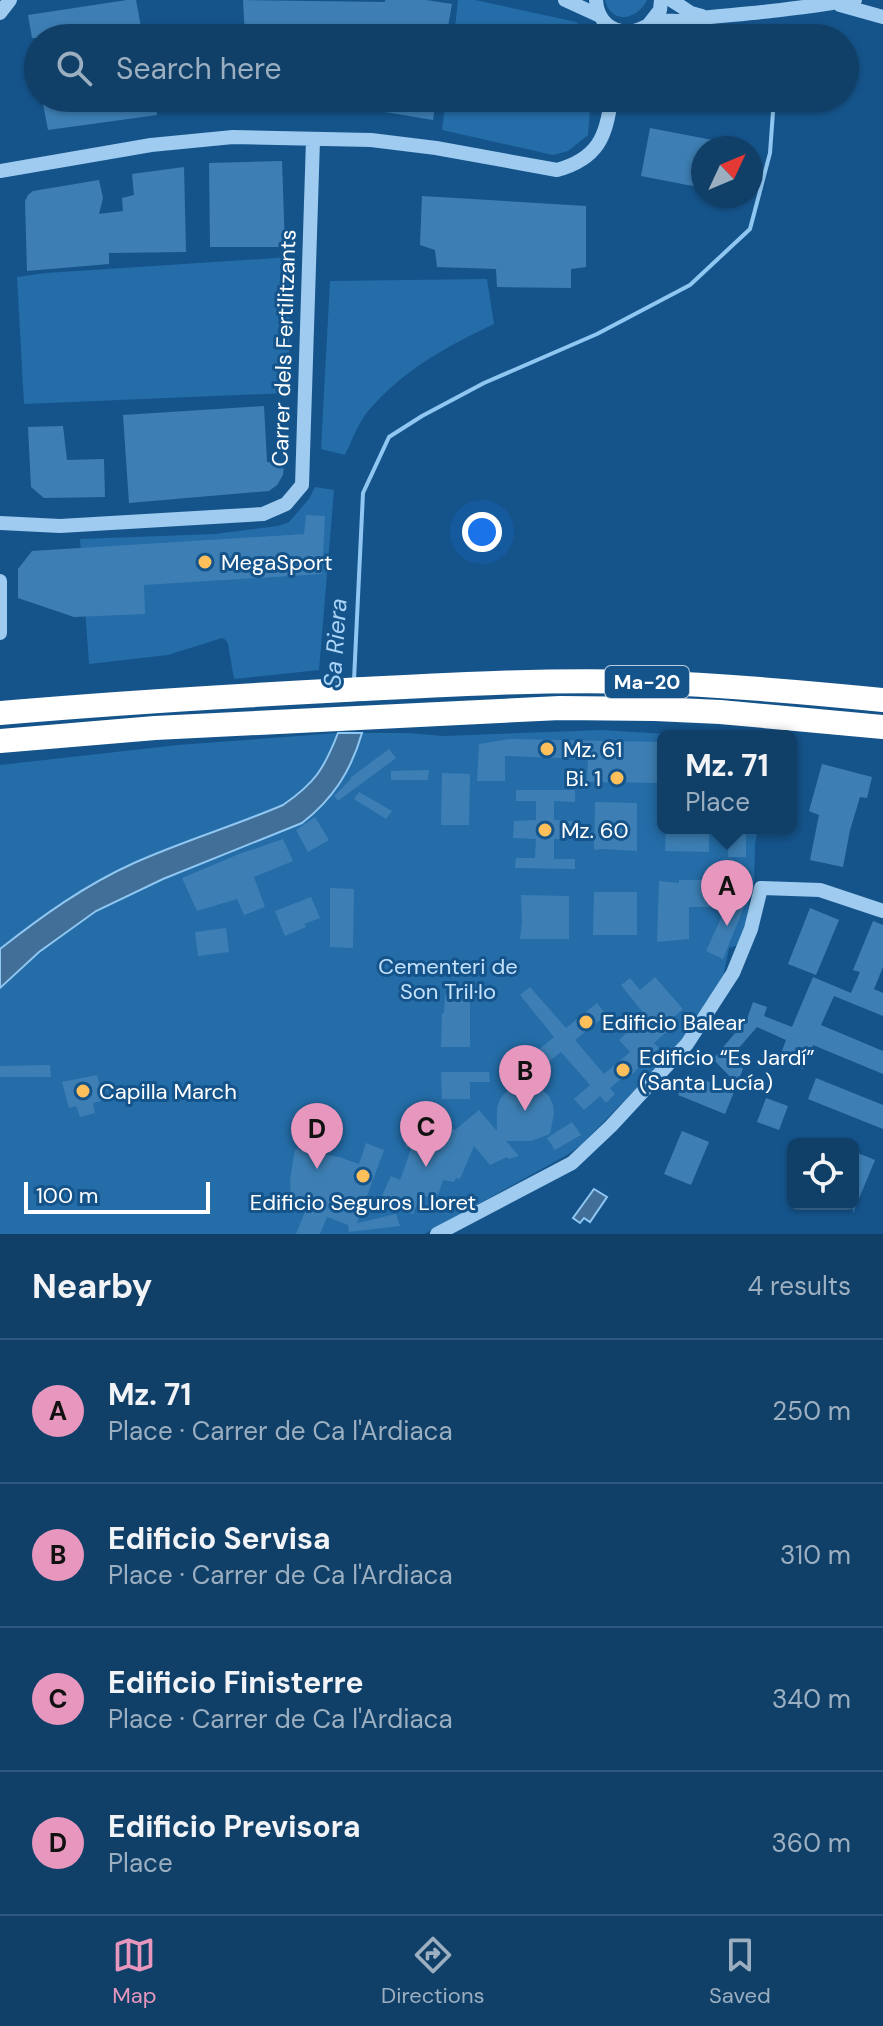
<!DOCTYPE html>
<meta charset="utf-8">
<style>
:root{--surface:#103f68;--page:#19466e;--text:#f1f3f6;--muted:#9cafc0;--line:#30587c;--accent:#e797bd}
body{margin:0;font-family:"DM Sans",sans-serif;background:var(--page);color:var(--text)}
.controls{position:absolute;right:24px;bottom:24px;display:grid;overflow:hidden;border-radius:12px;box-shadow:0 2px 6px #0004}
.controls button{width:72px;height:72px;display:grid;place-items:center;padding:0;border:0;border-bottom:2px solid var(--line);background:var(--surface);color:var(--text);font:40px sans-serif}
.compass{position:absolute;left:691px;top:136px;width:72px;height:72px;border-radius:50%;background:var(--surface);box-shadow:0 2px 6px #0004;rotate:46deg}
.scale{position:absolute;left:24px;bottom:20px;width:186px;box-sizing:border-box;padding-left:8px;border:4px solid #fff;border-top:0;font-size:22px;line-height:28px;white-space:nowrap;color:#fff;-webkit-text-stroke:6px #15548b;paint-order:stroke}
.you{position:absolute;left:482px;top:532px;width:28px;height:28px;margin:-20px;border:6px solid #fff;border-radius:50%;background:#1a73e8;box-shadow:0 0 0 12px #1a73e833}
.badge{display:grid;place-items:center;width:52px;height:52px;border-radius:50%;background:var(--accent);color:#111;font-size:26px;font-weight:700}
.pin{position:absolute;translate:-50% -66px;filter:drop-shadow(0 2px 4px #0008)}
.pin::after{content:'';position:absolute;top:42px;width:28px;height:24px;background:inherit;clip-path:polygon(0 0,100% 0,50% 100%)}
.popup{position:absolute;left:657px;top:730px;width:140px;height:104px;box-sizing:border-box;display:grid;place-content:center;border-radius:12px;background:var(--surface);filter:drop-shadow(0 2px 6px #0005);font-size:26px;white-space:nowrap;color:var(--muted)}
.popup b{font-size:30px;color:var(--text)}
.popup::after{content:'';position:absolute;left:50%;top:100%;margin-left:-16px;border:16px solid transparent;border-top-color:var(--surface)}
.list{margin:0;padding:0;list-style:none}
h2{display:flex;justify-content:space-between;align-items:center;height:104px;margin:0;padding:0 32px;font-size:34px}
h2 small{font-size:26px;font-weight:400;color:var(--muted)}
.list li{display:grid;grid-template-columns:52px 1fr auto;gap:24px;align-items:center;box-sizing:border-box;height:144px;padding:0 32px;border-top:2px solid var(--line)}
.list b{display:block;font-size:30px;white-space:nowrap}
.list p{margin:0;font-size:26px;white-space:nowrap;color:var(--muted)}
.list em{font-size:26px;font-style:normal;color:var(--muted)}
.icon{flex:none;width:44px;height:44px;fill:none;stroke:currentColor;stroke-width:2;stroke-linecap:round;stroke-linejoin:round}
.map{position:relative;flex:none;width:883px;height:1234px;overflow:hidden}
.search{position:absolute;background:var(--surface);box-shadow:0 2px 6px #0004;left:24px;right:24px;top:24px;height:88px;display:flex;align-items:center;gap:20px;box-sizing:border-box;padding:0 28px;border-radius:44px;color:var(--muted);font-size:30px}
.sheet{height:680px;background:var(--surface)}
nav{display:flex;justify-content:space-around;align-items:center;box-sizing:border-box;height:112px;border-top:2px solid var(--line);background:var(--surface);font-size:22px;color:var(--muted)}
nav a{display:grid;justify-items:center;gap:4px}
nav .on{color:var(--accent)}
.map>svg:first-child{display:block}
</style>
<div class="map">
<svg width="883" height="1234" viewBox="0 0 883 1234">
<rect width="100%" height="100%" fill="#15548b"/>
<!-- green -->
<path fill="#246da8" d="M458,0H475L576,22L596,38H454Z
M605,0H647C638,20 611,25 605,0Z
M446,98H591L588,135L568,151L553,155L442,130Z
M291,257L288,393L24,404L17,277L46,273Z
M487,279L494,324C447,346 402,371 368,411C358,423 352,441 345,455L321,449L330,281Z
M315,487L334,490L319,670L234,679L228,644L226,640L222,638L168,655L89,664L80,539L215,534L278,526L289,522L309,499Z
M601,730L700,736H663V828H758L755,844L754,889L750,890L746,928L741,944L729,948L723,977L684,1040L581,1145L567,1155L424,1234H0V988L39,952L96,912L163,879L302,823C335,798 349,773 362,733H408L443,736Z
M338,733C327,767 312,785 283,805C234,826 182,840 134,863C85,885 42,916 0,949V765L178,745Z"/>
<!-- water -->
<path fill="#416f98" stroke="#90c7f2" stroke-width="2" d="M338,733H362C351,771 333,799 302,823L163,879L96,911L39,952L0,988V949C42,916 85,885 134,863C183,841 234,826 283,805C315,783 324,769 338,733Z
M594,1189L607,1197L590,1222L584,1218L580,1223L573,1218Z"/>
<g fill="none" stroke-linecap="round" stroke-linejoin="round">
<!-- stream -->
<path stroke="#90c7f2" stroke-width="4" d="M778,38V30
M354,680L363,493L389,437L422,416L484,383L597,334L690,285L750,229L770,153L774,98"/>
</g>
<!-- building -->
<path fill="#3d7fb4" d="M127,0H136L143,38H32L28,15Z
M243,0L385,2V0H426L452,4L446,38H245Z
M42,98H154L157,115L48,130Z
M249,98H297L298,107H249Z
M304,98H436L433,120L361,108V111L303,109Z
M650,128L728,143L727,148H703V188L641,176Z
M282,161L285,247H210L209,163Z
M184,167L186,252L109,253V264L27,271L25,201L28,195L33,191L99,180L103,198L99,214L123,211L122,198L134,195L132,174Z
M422,196L586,206V267L571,269V288L497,287L496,269L437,267L435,250L420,245Z
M264,406L267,462L284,463L283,475L277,485L269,491L129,503L123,415Z
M63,426L67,460L104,459L105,497L44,498L31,487L28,427Z
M306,515L325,516L322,574L144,585L145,614L74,617L18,598V569L32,551L304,534Z
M509,739L663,742V783L587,782L588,759L505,756V781H477L479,744Z
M389,749L396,758L338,801L334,796L351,779L350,778Z
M822,764L872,777L867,798L860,797L850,830L843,867L810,860L819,815L809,811Z
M429,770L428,780H391V771Z
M442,773L470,774L469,825H441Z
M516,790H575V802L554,801V820L576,821V839H554V859H575V869L515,868L516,858H535L536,839L513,838L514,821L536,820V801H516Z
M359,792L392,811L386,819L354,799Z
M595,802L637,803V851L604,849L594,850Z
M315,817L329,840L308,852L296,830Z
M666,828H709V852L665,851Z
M729,828H746V857H728Z
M283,839L293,861L254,877L265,907L244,915L237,899L197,911L182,878L239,854Z
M679,880H712V907H689V939L657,942L659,881L679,883Z
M330,888L354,889L353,948L330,947Z
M594,892H637V935H593Z
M732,894L747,900L723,959L706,951Z
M521,895L569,896V939H520L522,922Z
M311,897L320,918L304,924L306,927L285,936L275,911Z
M810,908L839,920L816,975L788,964Z
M873,921L883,925V967L874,989L883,993V1016L834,996L821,1025L883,1051V1074L813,1045L803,1069L779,1059L786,1040L757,1027L731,1057L743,1069L737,1084L713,1059L747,1019L753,1002L767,1007L764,1016L792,1027L813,977L851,993L860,972L853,970Z
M226,928L229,952L198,956L195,932Z
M655,977L683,1009L667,1023L671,1028L654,1043L659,1048L629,1077L627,1074L610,1088L615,1094L606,1103L600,1096L584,1110L574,1099L590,1085L561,1052L542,1067L531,1056L554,1037L520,995L530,987L566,1028L597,1003L606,1015L575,1040L604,1074L630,1052L619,1040L645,1015L621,985L630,978L640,990Z
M445,995H470V1047H441L442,1013H444Z
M50,1065L51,1077H0V1066Z
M441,1072H489L490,1082H470V1099H442Z
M97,1075L104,1100L93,1103L95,1113L80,1117L76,1106L69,1108L62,1082Z
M700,1078L734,1092L725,1114L678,1095L683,1084L696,1089Z
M816,1078L883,1105V1129L808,1099Z
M523,1084L532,1085L541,1089L549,1096L553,1105L554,1114L550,1134L531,1141H506L519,1156L509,1159L507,1157L490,1165L474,1146L460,1179L456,1178L454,1182L443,1180L438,1195L430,1192L428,1197L421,1195L413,1214L379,1202L391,1176L400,1180L411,1149L405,1146L419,1117L455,1130L479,1110L497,1131V1108L500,1099L506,1092L513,1087Z
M766,1098L788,1106L779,1130L757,1122Z
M572,1122L581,1135L555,1150L547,1138Z
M682,1131L709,1142L691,1185L664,1174Z
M366,1143L384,1150L357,1223L396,1214L400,1226L349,1232L348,1225L327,1217L320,1234H296L307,1207L291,1204L290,1180L295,1149L339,1157L359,1164Z
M853,1151L875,1160L853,1213Z"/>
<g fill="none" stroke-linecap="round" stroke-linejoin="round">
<!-- minor -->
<path stroke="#9ecbef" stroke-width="14" d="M565,0L600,16
M596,0C597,15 605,28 621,31C637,35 647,23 662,21C670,20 679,22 687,20C712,16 737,15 762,12C793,9 824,4 855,0
M671,0L691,13L702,16
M840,5L883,17
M0,13L10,0
M649,24L660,10L661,0
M0,171L151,145L233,137L371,140L436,148L557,170C597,159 607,137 611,98
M0,523L60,526L263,514L286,504L302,485L313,140
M0,581V633
M437,1234L572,1163L611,1126L687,1044L711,1007L733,973L751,929L761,888L820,890L883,911"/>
<!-- highway -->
<path stroke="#fff" stroke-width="24" d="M0,713C115,703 230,696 345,690C443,685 542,679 641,682C722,685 803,692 883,700
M0,741L155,728L560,708L655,709L720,712L883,727"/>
</g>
<!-- markers -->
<g fill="#ffc05c" stroke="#15548b" stroke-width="3">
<circle cx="205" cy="562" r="8"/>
<circle cx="547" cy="749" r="8"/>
<circle cx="617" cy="778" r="8"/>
<circle cx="545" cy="830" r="8"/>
<circle cx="586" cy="1022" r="8"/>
<circle cx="623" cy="1070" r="8"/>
<circle cx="83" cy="1091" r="8"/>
<circle cx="363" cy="1176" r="8"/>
</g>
<g text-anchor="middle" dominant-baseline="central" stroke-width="6" stroke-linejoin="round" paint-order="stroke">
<!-- shield labels -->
<rect fill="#15548b" stroke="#b9ccdc" stroke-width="2" x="605" y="666" width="84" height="32" rx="6"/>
<g font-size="20" font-weight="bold" fill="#fff">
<text x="647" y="682">Ma-20</text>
</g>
<!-- street labels -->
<g font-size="22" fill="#fff" stroke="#15548b">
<text transform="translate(284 348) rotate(-88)">Carrer dels Fertilitzants</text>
</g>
<!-- poi labels -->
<g font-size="22" fill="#fff" stroke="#15548b" text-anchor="start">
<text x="221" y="562">MegaSport</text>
<text x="563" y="749">Mz. 61</text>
<text x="601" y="778" text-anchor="end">Bi. 1</text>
<text x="561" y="830">Mz. 60</text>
<text x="602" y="1022">Edificio Balear</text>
<text x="639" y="1057">Edificio “Es Jardí”<tspan x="639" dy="25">(Santa Lucía)</tspan></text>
<text x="99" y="1091">Capilla March</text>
<text x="363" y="1202" text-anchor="middle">Edificio Seguros Lloret</text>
</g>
<!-- park labels -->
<g font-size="22" fill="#c4e2fb" stroke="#15548b">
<text x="448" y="966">Cementeri de<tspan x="448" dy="25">Son Tril·lo</tspan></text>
</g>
<!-- water labels -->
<g font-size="24" font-style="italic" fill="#a9d4f7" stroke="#15548b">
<text transform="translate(335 643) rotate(-86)">Sa Riera</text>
</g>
</g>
</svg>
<div class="controls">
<button><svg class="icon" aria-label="locate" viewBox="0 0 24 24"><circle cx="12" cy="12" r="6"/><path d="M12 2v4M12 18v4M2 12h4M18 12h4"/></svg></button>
</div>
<svg class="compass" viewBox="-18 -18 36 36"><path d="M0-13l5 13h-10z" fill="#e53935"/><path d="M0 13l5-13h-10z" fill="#9cafc0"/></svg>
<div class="scale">100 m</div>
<div class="you"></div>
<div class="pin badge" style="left:727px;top:926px">A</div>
<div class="popup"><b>Mz. 71</b>Place</div>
<div class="pin badge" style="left:525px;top:1111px">B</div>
<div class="pin badge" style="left:426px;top:1167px">C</div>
<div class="pin badge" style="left:317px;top:1169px">D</div>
<div class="search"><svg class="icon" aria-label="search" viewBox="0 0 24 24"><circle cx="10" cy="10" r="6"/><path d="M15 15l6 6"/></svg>Search here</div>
</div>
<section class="sheet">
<h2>Nearby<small>4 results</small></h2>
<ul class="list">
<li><span class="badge">A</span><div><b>Mz. 71</b><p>Place · Carrer de Ca l'Ardiaca</p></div><em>250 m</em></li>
<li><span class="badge">B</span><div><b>Edificio Servisa</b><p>Place · Carrer de Ca l'Ardiaca</p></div><em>310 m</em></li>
<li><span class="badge">C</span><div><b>Edificio Finisterre</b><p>Place · Carrer de Ca l'Ardiaca</p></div><em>340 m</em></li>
<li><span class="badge">D</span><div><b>Edificio Previsora</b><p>Place</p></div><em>360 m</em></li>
</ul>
</section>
<nav>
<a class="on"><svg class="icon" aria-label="map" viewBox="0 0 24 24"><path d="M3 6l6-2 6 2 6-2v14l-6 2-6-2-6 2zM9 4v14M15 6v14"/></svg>Map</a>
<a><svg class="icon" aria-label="directions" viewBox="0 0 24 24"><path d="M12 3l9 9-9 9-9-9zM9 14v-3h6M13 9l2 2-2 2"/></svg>Directions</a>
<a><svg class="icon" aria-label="saved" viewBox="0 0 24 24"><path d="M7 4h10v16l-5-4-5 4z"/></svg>Saved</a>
</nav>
